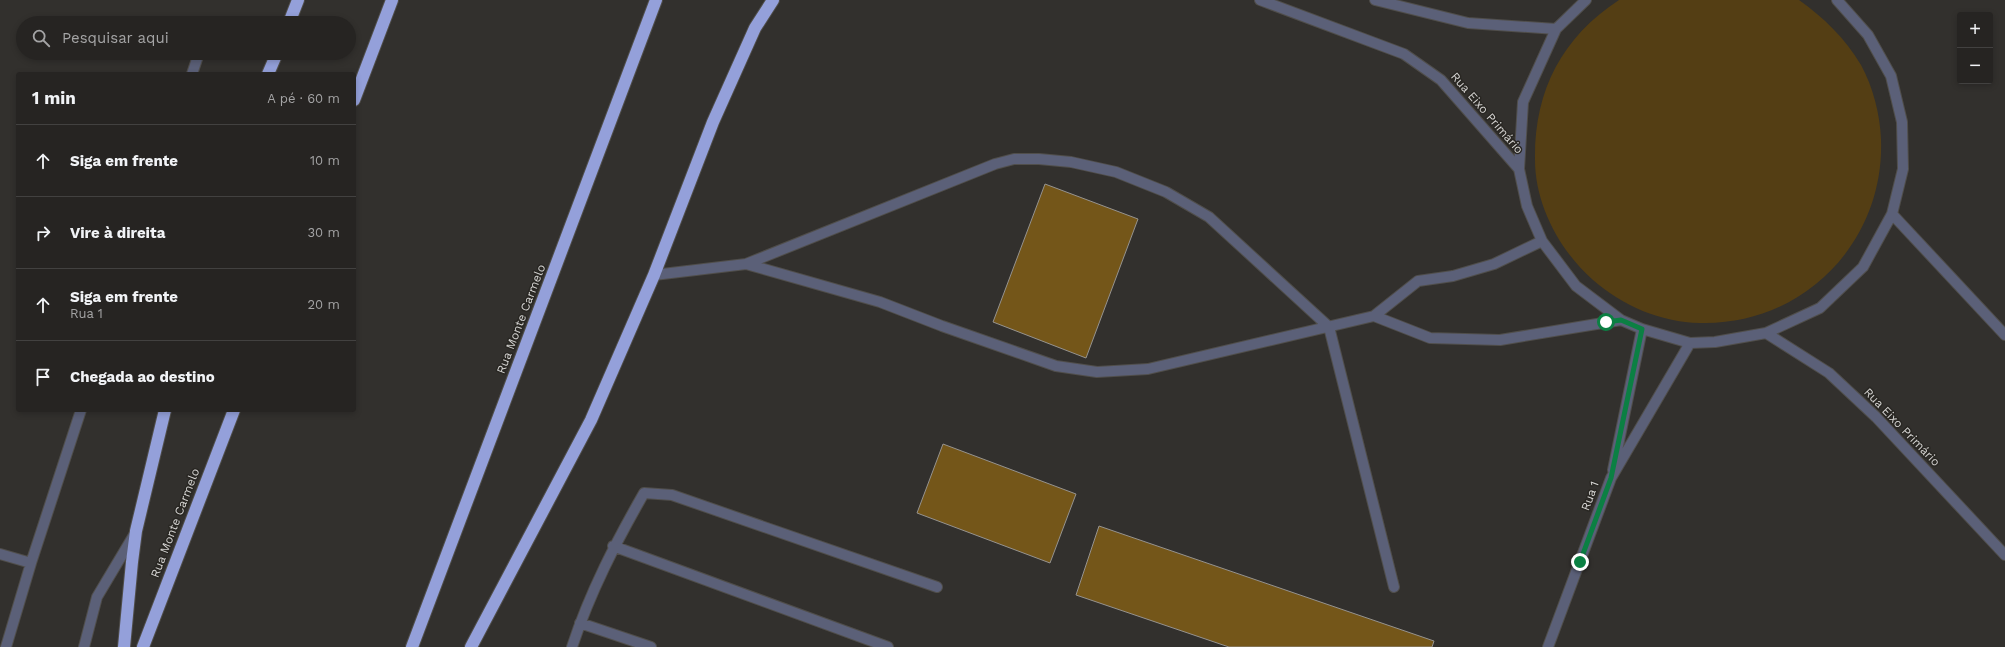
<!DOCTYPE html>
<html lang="pt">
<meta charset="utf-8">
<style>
:root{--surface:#262422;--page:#2e2c2a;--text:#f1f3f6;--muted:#a4a4a5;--line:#424140}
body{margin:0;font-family:"Work Sans",sans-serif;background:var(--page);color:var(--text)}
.controls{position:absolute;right:12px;top:12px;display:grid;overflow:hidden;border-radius:4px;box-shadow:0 2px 6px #0003}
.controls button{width:36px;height:36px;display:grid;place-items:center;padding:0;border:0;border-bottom:1px solid var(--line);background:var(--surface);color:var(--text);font:20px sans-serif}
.stop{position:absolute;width:12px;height:12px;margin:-9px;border:3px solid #0b8043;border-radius:50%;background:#fff}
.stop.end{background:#0b8043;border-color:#fff;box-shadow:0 1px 4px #0008}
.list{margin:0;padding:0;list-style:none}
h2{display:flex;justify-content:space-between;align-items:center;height:52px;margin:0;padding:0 16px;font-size:17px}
h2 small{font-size:13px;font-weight:400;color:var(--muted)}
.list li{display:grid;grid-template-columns:26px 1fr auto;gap:12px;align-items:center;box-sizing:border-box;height:72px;padding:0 16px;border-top:1px solid var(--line)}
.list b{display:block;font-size:15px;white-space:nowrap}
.list p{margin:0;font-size:13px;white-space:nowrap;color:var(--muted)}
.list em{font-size:13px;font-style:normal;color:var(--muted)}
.icon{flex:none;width:22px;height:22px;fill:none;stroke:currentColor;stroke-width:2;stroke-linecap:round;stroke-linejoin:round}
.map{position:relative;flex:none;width:2005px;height:647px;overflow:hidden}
.search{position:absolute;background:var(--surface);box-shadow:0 2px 6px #0003;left:16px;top:16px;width:340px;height:44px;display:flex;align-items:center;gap:10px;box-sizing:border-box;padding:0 14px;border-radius:22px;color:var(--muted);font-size:15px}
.panel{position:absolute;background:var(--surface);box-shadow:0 2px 6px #0003;left:16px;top:72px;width:340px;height:340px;border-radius:4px}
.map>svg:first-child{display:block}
</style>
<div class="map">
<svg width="2005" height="647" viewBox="0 0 2005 647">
<rect width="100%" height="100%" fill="#32302d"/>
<!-- green -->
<path fill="#543e14" d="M1619,0H1799C1824,18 1845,38 1861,65C1873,87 1880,114 1881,139C1885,242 1803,326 1700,323C1660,322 1623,306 1593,280C1560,251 1535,205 1535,160C1534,92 1561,38 1619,0Z"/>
<!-- building -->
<path fill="#745619" stroke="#96938f" d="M1045,184L1138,219L1086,358L993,322Z
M943,444L1076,494L1050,563L917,513Z
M1099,526L1434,641L1432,647H1229L1076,595Z"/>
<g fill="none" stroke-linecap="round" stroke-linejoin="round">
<!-- minor casing -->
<g stroke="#504e4b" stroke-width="12">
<path id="minor" d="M1260,0L1404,54L1441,80L1519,169
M1375,0L1468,23L1556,29
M1586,0L1556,29L1523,102L1519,169L1527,206L1542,241L1576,286L1621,320L1642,329L1690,343L1715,342L1766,333L1820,308L1863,267L1892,214L1903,169L1902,122L1891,76L1868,35L1837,0
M192,74L199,53
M1892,214L2005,335
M746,264L880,302L942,326L1056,366L1097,372L1148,369L1374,316L1418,281L1453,276L1494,264L1542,241
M654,275L746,264L995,164L1014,159H1039L1071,162L1116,172L1166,192L1209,217L1329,327L1394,587
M1374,316L1430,338L1500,340L1621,320
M1766,333L1829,373L1876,417L2005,555
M1613,470L1642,329
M613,546L888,647
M0,554L31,563L6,647
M31,563L81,410
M580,623L651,647
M84,647L97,597L134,535
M572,647C590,592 616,542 644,493L672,495L937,587
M1548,647L1611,478L1690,343"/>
</g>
<!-- highway casing -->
<g stroke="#504e4b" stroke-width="14">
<path id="highway" d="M289,23L298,0
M268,74L277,53
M354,100L392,0
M124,647L132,562L136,531L165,410
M143,647L234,410
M412,647L656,0
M471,647L591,420L654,275L713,122L755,28L773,0"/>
</g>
<!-- minor -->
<use href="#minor" stroke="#5b6078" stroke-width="10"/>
<!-- highway -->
<use href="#highway" stroke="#94a0da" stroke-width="12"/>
</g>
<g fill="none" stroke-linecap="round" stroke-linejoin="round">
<!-- route -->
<path stroke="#0b8043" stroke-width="5" d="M1580,562L1611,478L1642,329L1621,320L1606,322"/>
</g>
<g text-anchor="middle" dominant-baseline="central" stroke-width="3" stroke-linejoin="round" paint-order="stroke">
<!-- street labels -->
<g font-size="12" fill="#d6d5d3" stroke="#292723">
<text transform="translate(1487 113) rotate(49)">Rua Eixo Primário</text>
<text transform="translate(521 319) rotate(-69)">Rua Monte Carmelo</text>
<text transform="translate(1902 427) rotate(46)">Rua Eixo Primário</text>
<text transform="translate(1590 496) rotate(-70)">Rua 1</text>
<text transform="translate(175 523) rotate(-69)">Rua Monte Carmelo</text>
</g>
</g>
</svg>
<div class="controls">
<button>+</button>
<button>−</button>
</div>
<div class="stop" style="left:1606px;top:322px"></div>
<div class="stop end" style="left:1580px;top:562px"></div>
<div class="search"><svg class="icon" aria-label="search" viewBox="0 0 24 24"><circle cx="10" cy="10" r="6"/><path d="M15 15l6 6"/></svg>Pesquisar aqui</div>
<section class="panel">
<h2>1 min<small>A pé · 60 m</small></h2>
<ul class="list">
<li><svg class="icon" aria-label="ahead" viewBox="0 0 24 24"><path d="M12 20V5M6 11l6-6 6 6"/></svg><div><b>Siga em frente</b></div><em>10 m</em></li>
<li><svg class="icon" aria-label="right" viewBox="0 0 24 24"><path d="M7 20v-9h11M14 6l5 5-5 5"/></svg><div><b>Vire à direita</b></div><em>30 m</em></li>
<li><svg class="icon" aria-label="ahead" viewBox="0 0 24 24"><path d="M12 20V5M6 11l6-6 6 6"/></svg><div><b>Siga em frente</b><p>Rua 1</p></div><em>20 m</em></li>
<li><svg class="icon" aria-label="arrive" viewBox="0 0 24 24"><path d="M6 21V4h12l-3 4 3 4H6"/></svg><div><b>Chegada ao destino</b></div></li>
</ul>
</section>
</div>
